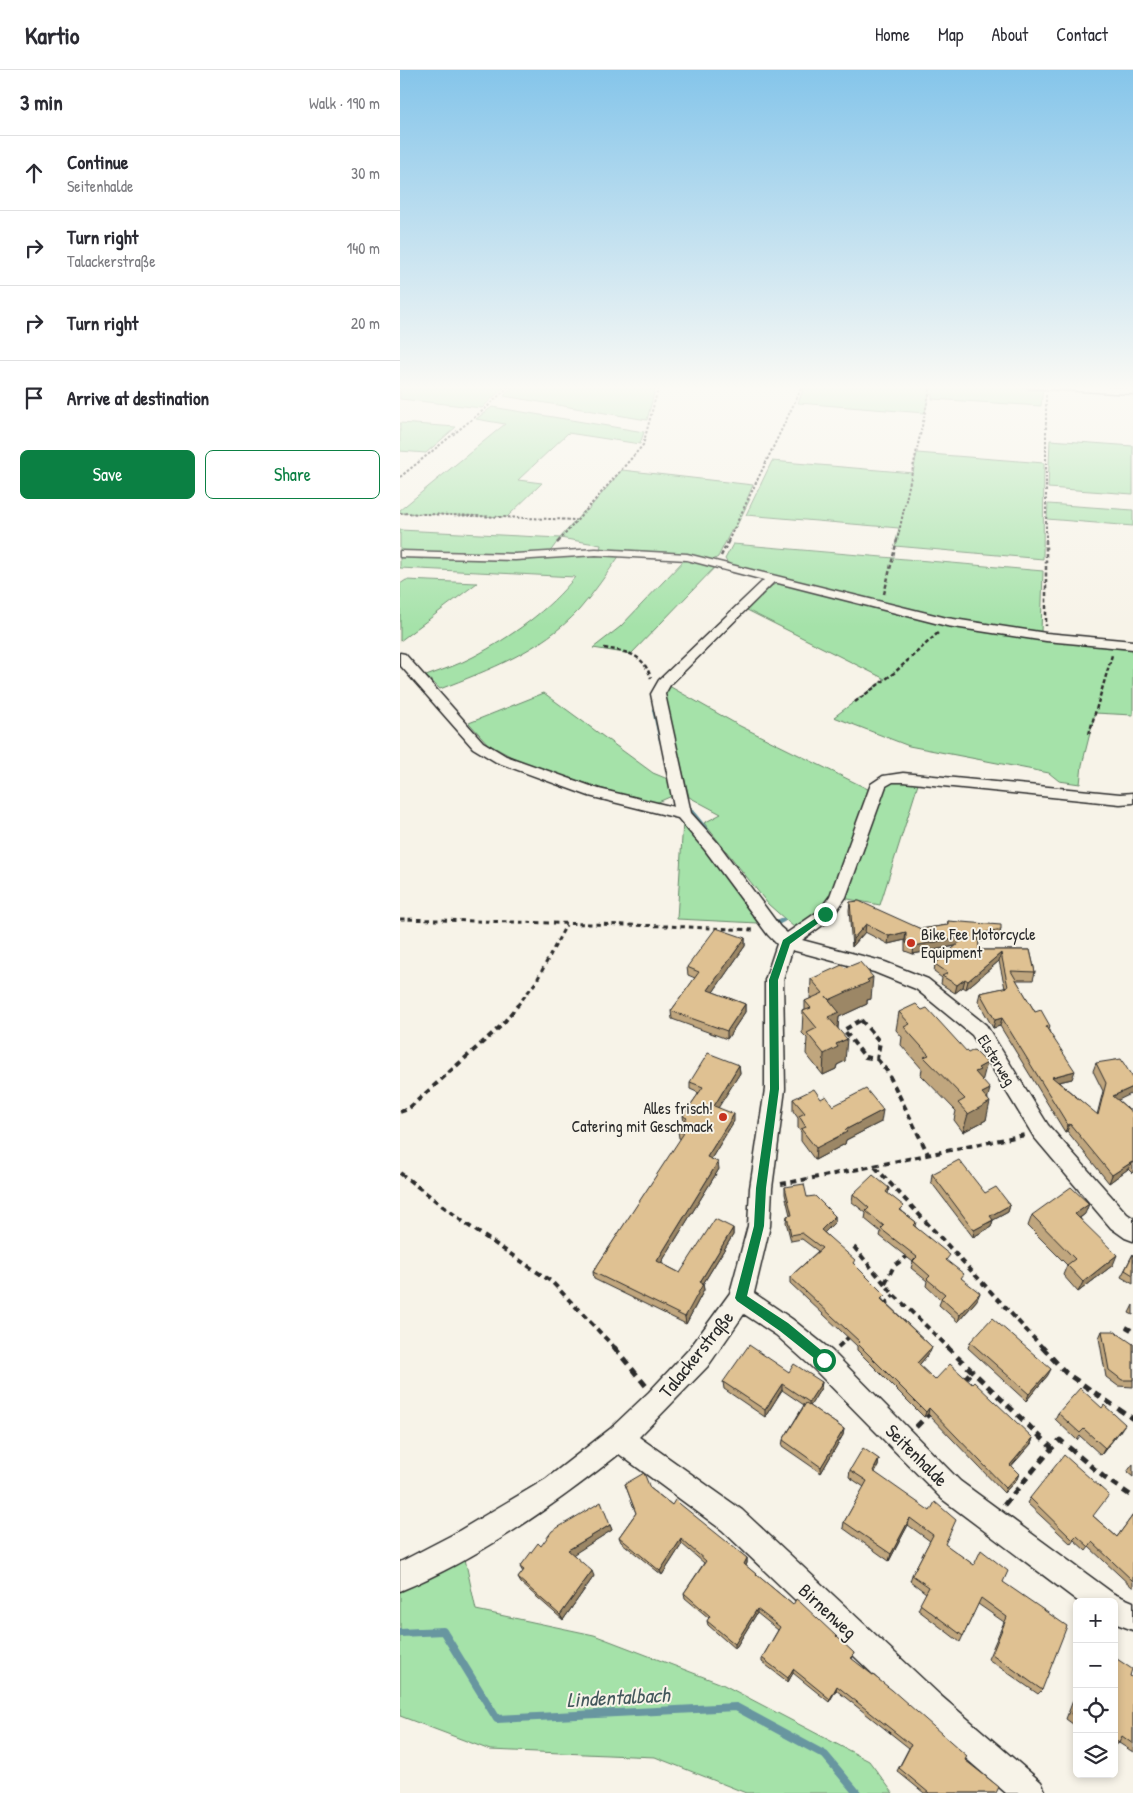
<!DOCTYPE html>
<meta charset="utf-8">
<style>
:root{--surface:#fff;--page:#f7f7f7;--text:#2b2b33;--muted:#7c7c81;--line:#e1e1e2;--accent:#0b8043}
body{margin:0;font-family:"Patrick Hand",sans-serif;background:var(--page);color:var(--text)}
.controls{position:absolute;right:15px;bottom:15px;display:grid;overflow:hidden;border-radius:8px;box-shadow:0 2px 8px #0003}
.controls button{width:45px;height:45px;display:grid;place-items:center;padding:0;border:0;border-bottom:1px solid var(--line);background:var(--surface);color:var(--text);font:25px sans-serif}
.stop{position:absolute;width:15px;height:15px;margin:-11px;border:4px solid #0b8043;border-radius:50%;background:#fff}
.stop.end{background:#0b8043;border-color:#fff;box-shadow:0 1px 5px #0008}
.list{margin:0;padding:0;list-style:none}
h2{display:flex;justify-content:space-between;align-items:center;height:65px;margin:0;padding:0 20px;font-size:21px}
h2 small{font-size:16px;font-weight:400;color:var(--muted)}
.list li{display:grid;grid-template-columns:32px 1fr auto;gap:15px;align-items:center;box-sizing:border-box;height:75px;padding:0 20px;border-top:1px solid var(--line)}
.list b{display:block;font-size:19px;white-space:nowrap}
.list p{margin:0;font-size:16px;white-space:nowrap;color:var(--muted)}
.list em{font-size:16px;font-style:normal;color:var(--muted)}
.actions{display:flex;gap:10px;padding:15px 20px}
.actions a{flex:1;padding:11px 0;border:1px solid var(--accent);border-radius:8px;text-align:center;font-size:18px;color:var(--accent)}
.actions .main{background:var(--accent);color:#fff}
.icon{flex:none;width:28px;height:28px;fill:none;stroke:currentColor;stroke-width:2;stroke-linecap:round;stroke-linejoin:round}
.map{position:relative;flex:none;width:733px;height:1723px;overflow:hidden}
header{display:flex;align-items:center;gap:30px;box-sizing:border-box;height:70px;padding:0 25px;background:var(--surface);border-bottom:1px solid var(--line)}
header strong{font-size:24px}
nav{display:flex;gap:28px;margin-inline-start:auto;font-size:18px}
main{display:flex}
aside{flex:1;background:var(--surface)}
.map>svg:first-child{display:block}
</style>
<header>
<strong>Kartio</strong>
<nav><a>Home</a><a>Map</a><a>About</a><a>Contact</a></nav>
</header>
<main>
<aside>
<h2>3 min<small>Walk · 190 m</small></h2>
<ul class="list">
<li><svg class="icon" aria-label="ahead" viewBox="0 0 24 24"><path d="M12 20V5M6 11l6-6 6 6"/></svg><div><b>Continue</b><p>Seitenhalde</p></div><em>30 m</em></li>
<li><svg class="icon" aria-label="right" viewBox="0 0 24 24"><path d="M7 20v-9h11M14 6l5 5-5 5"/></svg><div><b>Turn right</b><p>Talackerstraße</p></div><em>140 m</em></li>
<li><svg class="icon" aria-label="right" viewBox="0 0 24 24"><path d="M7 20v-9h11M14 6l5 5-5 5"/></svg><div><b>Turn right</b></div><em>20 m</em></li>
<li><svg class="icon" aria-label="arrive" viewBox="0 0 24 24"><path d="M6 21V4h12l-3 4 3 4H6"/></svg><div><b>Arrive at destination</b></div></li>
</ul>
<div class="actions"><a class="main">Save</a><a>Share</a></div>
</aside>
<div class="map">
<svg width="733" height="1723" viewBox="0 0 733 1723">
<rect width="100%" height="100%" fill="#f7f3e8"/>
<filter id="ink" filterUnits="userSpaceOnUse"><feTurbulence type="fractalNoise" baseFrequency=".02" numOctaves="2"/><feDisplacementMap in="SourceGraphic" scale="10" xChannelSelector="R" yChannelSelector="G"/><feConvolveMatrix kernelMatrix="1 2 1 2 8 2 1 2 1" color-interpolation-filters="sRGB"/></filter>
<g filter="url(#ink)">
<!-- green -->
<path fill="#a5e2a9" stroke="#68866a" d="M0,315H106L82,338L0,329Z
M114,315H256L247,350L104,326Z
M405,315H611L643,317L641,336L532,329V325L529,324L525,343L398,333Z
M92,337L244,362L240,374L168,363L118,410L142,413L107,447L0,443V440L105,354L76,349Z
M0,353L56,357L26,383L0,381Z
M650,370L733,376V424L648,418Z
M517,383L644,393L643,489L495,476L499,458L346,445L372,391L513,403Z
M222,400L353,415L347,429H350L335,459H332L318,487L313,490L246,481L200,479L201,475L160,468L147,486L0,484L3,481L0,480V460L160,468L184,441H187Z
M648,434L733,440V456L647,449Z
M333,474L643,501L641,562L578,554L475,533L329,495L325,489Z
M0,485H5L7,488L23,489L26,486L141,489L191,485H220C207,503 194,523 179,540C142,580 89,600 40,619L26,606C42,600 58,595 73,587C111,567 149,540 175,507L0,498Z
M287,487L318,494L231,584L193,578L220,557Z
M6,510L77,513L0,571V514Z
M377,513L536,552L733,577V645L695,643L682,695L680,714L659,711L649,703L509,676L434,647L485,609L345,539L368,518Z
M269,616L340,656L472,721L434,824L418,844L395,858L368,834L304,753L321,744L289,727L264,626Z
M144,623L253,703L270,710L272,726L256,733L203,719L119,691L88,674L69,653Z
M493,710L519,711L480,835L443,828L486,716Z
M283,751L358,853L277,849Z
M62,1475L76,1540L194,1565L322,1614L469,1691L493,1723H346L255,1687L90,1680L0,1646V1507Z"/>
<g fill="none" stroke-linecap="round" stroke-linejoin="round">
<!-- stream-far2 -->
<path stroke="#6896a0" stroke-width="4" d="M254,640L261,671"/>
<!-- stream-far1 -->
<path stroke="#6896a0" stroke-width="4.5" d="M290,740L307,761
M377,853L383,850"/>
<!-- stream -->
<path stroke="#6896a0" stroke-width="8" d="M0,1563L43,1561L97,1649L336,1637L425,1685L457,1723"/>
<!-- minor casing -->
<g stroke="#2b2b2b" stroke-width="3">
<path id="minor" d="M625,315H679L733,318V324L629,318Z
M196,479L287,484L547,548L646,563L733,571V579L646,571L547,556L374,512L270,615L265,624L291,743L317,772L380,857L387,863L419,841L430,826L471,714L483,706L503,703L720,724L733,723V733L720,734L503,712H493L486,716L446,827L431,849L402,870L485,892L528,909L586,955L648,1055L727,1144L733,1148V1171L725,1168L711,1158L634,1067L572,965L516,919L474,902L392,880L383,910L385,1019L372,1118L370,1156L354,1223L392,1249L432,1281L560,1411L714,1524L733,1532V1560L714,1553V1532H679L542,1429L414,1299L376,1265L344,1244L308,1296L239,1367L342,1440L541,1626L641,1712L646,1723H606L519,1648L322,1460L219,1384C153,1436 78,1489 0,1521V1492L52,1465L146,1409L210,1359L249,1322L290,1278L330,1223L348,1156L350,1118L365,1019V910L377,874L368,865L305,780L278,748L189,726L96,692L73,678L0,595V583L5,584L83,672L106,686L199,719L274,737L251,624L259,610L364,510L287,490L196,485L115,490L0,487V481L115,484Z"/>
</g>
<!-- path-far4 -->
<path stroke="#2b2b2b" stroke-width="2" stroke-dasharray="2.5 2" stroke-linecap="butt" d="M646,325V471
M0,407L86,338L110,315
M0,443L176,450
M159,471L243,375L259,315
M328,471L403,315
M497,471L531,315"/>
<!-- path-far3 -->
<path stroke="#2b2b2b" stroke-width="2.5" stroke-dasharray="4 2.5" stroke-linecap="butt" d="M646,470V556
M157,473L160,470
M321,486L329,470
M484,524L497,470
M204,578C227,582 243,583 251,608
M455,632L494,603L539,562
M689,664L712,585"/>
<!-- path-far2 -->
<path stroke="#2b2b2b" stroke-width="3" stroke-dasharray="4.5 4" stroke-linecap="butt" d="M0,849L266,856L354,860
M117,936L136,912L166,855"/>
<!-- path-far1 -->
<path stroke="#2b2b2b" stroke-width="4" stroke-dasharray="6 4.5" stroke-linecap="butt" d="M461,950L480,972L477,989L465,987L444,960Z
M477,989L487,1001L528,1084
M0,1042L8,1039L101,956L118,935
M475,1097L643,1278
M0,1103L66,1154L152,1212L215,1278
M381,1114C463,1099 544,1081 625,1065
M454,1177L494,1225L549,1278
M485,1213L494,1196L509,1185
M484,1235L494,1225
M726,1257L733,1261
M438,1277L451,1265"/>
<!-- path -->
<path stroke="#2b2b2b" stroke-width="5" stroke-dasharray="8 6" stroke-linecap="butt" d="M214,1277L246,1316
M547,1277L652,1378L660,1370L705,1408L733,1427
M642,1277L666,1303L733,1349
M564,1310L572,1301
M516,1357L531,1342
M604,1435L652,1378"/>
<!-- minor -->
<use href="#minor" fill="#f7f3e8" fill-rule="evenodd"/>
</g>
<!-- wall -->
<path fill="#c0a67e" stroke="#2b2b2b" d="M450,832L521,859L547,855L548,851L599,867L578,872L579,880H630L635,902L633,910H616L635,942L650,956L649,961L672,1009L659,1012L697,1045L703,1021L693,1001L696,993L718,1030L733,1043V1102L732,1103L728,1099L709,1113L667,1061L665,1062L600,956L593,958L578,931L580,923L605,918L599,891L566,919L563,917L555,923L541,914L542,908L534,902L535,894L556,876L513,884L505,881V870L488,874L465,862L452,877L449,840Z
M345,868V876L313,922L345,934V942L327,969L272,949L271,941L295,908L288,905L287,897Z
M411,909L471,929L467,930V934L439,947L438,958L445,991L437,995L436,999L423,1005L406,984L407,968L402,963L403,941L405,940V931L410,929Z
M499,942L583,1011L588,1029L586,1050L563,1062L554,1050L556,1041L521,1005L522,999L501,975L502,967L496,960Z
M339,995L340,1003L318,1037L334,1051L311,1089L319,1099L261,1193L280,1203L333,1158V1165L303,1214L304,1220L286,1254L194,1209L193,1202L281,1069L279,1068L278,1061L284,1052L283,1046L299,1023L290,1019V1012Z
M393,1029H421L433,1036L481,1052L446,1070L445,1074L415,1090L401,1071V1062L398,1058V1048L393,1041Z
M532,1104L585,1123L610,1135L608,1142L593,1150L591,1157L573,1167L531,1112Z
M385,1117L407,1127L435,1146V1152L424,1162L455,1195L484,1231L532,1277L530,1282L519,1295L535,1310L633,1368L631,1374L611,1396L617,1409L604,1423L528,1344L524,1347L457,1280V1276L390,1213V1207L418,1181L402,1169L391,1171L386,1152L387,1146L390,1145L385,1124Z
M489,1118L488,1124L503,1142L516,1152L515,1156L548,1192L562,1209L577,1230L558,1252L539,1235L541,1230L526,1216L527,1211L511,1198L513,1192L480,1166L481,1162L465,1149L466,1143L452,1132L453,1124Z
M685,1144L680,1148L713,1195L678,1222L663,1205L667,1195L628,1156L632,1145Z
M733,1184V1214L721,1207Z
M733,1235V1245L729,1243Z
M702,1261L733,1274V1317L718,1316L706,1307L699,1268Z
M570,1272L648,1305L626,1331L568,1278Z
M389,1302L422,1312L421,1318L410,1336L444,1359L443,1365L421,1403L382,1376L383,1370L404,1335L382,1320L365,1347L324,1319L323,1312Z
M658,1343L721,1360L701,1385L680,1366L677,1370L655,1349Z
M479,1389L478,1396L475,1402L545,1475L574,1495L603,1512L642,1620L638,1624L588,1589L604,1552L578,1534L560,1572L518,1540L526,1523L510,1511L512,1505L530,1471L508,1455L489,1491L443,1458L444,1452L464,1417L449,1407L450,1400Z
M733,1394V1407L727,1402Z
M225,1414L250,1418L272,1435L347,1488V1493L346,1496L393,1535L454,1583L452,1589L565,1690L596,1723H524L497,1701L509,1678L436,1620L429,1632L393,1603L388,1612L362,1592V1588L378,1560L357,1543L335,1579L308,1555L307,1551L309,1548L285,1528L284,1523L304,1493L282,1474L262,1505L221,1472L219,1467L236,1443Z
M630,1428L693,1446L717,1467L733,1445V1518L689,1477L686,1481L674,1470L671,1474L627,1433Z
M210,1455L212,1460L173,1484L194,1506L163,1550L121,1513L118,1508L123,1502L120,1497L141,1476Z
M714,1587L730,1606L733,1608V1682L719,1673L714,1676Z
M677,1620V1657L666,1649Z"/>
<!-- shaded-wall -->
<path fill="#9c8766" stroke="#2b2b2b" d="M466,854L465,862L452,877L453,869Z
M601,859L599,867L576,872L578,864Z
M506,862L505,870L488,874L489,866Z
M567,866L565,874L513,884L514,876Z
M345,868V876L309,928L308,920Z
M601,883L599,891L566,919L568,911Z
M473,907L471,929L467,930V934L439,947L437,964L427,968L429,930Z
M565,909L563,917L555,923L557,915Z
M345,934V942L327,969V961Z
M602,948L600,956L593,958L595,950Z
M447,969L445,991L437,995L436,999L423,1005L424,984L436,974Z
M587,993L582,1012L575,1002L578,998Z
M339,995L340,1003L315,1043L314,1036Z
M675,1001L672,1009L650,1014L652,1007Z
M733,1017V1023L710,1034L713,1026Z
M590,1019L586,1034L590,1032L586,1050L563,1062L568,1044L582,1023Z
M483,1040L481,1052L446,1070L445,1074L415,1090L416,1078L445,1060Z
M334,1044V1051L308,1094L307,1087Z
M670,1054L667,1061L665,1062L668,1055Z
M318,1092L319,1099L258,1198L257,1191Z
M732,1092L728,1099L709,1113L712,1105Z
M689,1134L685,1144L671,1154L675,1144Z
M610,1135L608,1142L588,1153L590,1146Z
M435,1146V1152L421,1166V1160Z
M593,1150L591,1157L573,1167L574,1160Z
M333,1158V1165L303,1214L304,1220L286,1254L285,1247L300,1212Z
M717,1185L713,1195L678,1222L683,1212Z
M580,1223L577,1230L558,1252L560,1245Z
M532,1277L530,1282L516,1299L517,1293Z
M651,1299L648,1305L626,1331L629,1324Z
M422,1312L421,1318L409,1338V1332Z
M382,1314V1320L365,1347V1340Z
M529,1338L528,1344L524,1347L526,1342Z
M725,1354L721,1360L701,1385L705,1378Z
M444,1359L443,1365L421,1403V1397Z
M633,1368L631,1374L608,1400L610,1395Z
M479,1389L478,1396L471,1408L473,1401Z
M619,1404L617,1409L604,1423L606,1418Z
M510,1448L508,1455L489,1491L491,1484Z
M210,1455L212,1460L171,1486L168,1480Z
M281,1469L282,1474L262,1505L260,1501Z
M347,1488V1493L344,1499V1494Z
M192,1501L194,1506L163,1550L160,1545Z
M357,1539V1543L335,1579V1574Z
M393,1599V1603L388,1612V1608Z
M437,1616L436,1620L429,1632L430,1629Z"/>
<!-- building -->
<path fill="#dfc192" stroke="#2b2b2b" d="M459,831L521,859L548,855V851L601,855V859L578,864L579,880H630L635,902L611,901L635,942L641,940L650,956L646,957L675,1001L652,1007L698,1045L706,1013L696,993L721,989L733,1008V1017L713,1026L733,1043V1093L732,1092L712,1105L670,1054L668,1055L602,948L595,950L580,923L608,917L601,883L568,911L565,909L557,915L542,906L548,903L535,894L567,866L514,876L506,873V862L489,866L466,854L453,869L450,832Z
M316,858L345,868L308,920L345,934L327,961L271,941L299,902L287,897Z
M460,892L473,907L467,910L469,912L429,930L426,926L439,942L428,947L447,969L436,974L438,977L424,984L407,963L417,958L403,941L411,938L405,931L423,923L411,909L442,895L445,898Z
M516,934L522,940L527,938L568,983L574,980L587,993L578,998L580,1000L575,1002L590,1019L582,1023L590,1032L568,1044L558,1033L565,1029L524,987L529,985L504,957L510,954L499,942Z
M308,983L339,995L314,1036L334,1044L307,1087L318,1092L257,1191L280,1203L315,1149L333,1158L300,1212L303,1214L285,1247L193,1202L284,1063L278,1061L287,1048L283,1046L303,1017L290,1012Z
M414,1019L421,1029L426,1026L433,1036L466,1019L483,1040L445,1060L447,1062L416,1078L401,1059L406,1057L399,1046L405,1043L393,1029Z
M559,1090L585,1123L596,1117L610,1135L590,1146L593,1150L574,1160L532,1104Z
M473,1105L489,1118L486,1122L504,1136L500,1140L516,1152L513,1155L550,1185L546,1190L564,1204L561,1208L580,1223L560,1245L541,1228L545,1224L527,1209L530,1206L513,1191L517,1187L481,1159L484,1156L466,1141L469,1138L453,1124Z
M404,1114L407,1127L415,1126L435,1146L421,1160L455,1190L453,1193L485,1225L481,1229L532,1277L517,1293L535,1310L550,1294L572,1314L574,1312L633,1368L610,1395L619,1404L606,1418L529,1338L526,1342L458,1274L460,1272L390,1207L422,1178L402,1163L391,1165L387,1146L392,1145L385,1117Z
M671,1117L689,1134L675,1144L717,1185L683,1212L667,1195L675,1189L632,1145Z
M733,1184V1205L725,1200Z
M592,1248L651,1299L629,1324L570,1272Z
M702,1261H714L733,1274V1310H722L709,1300Z
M349,1275L389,1302L394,1294L422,1312L409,1332L382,1314L365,1340L323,1312Z
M680,1318L702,1338L704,1335L725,1354L705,1378L684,1359L680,1363L658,1343Z
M406,1333L444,1359L421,1397L383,1370Z
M463,1378L479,1389L473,1401L530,1441L535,1432L556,1450L545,1474L574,1495L581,1480L608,1501L603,1512L667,1556L642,1620L592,1584L607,1547L581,1528L563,1566L520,1534L529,1517L512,1505L533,1465L510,1448L491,1484L444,1452L467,1411L450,1400Z
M664,1385L709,1425L693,1446L717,1467L733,1445V1511L692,1472L689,1477L677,1466L673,1470L630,1428Z
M244,1403L250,1418L272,1435L275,1430L347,1488L344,1494L393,1535L396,1529L400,1532L454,1583L451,1588L492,1620L567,1686L565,1690L599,1717L596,1723H529L499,1698L511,1675L437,1616L430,1629L393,1599L388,1608L362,1588L380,1557L357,1539L335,1574L307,1551L310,1546L284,1523L306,1491L281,1469L260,1501L219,1467L236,1443L225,1414Z
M201,1432L210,1455L168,1480L192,1501L160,1545L118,1508L124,1500L120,1497L138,1473L141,1476L152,1461Z
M714,1587L732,1599L730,1606L733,1608V1674L722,1666L719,1673L714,1669Z
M677,1630V1648L671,1644Z"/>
</g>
<!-- sky -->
<linearGradient id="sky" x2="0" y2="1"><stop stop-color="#85c5ea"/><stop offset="0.57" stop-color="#fbfaf5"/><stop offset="1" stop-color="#fbfaf5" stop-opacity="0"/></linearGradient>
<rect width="733" height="557" fill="url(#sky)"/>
<!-- route -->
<path fill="#0b8043" d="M425,842L428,843V846L390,874L378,910L379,1019L366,1118L364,1156L347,1226L388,1253L428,1286L429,1290L428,1294L424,1296L380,1261L337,1231L335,1228L354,1156L356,1118L370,1019L369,910L383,870Z"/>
<!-- markers -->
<g fill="#c8321e" stroke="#f7f3e8" stroke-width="2">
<circle cx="511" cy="873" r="5"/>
<circle cx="323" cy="1047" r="5"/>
</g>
<g text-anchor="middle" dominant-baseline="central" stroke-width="4" stroke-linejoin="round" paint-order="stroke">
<!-- poi labels -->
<g font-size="16" fill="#2b2b2b" stroke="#f7f3e8" text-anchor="start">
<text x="521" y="864">Bike Fee Motorcycle<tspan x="521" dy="18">Equipment</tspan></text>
<text x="313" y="1038" text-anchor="end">Alles frisch!<tspan x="313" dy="18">Catering mit Geschmack</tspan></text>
</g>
<!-- street labels -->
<g font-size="16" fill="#2b2b2b" stroke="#f7f3e8">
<text transform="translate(597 990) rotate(58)">Elsterweg</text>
</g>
<!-- near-street labels -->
<g font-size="19" fill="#2b2b2b" stroke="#f7f3e8">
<text transform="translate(296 1284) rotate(-51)">Talackerstraße</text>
<text transform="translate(517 1385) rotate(45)">Seitenhalde</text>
<text transform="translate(428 1541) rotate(43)">Birnenweg</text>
</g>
<!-- near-water labels -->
<g font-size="21" font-style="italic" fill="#44585c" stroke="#f7f3e8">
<text transform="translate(218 1627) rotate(-3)">Lindentalbach</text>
</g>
</g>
</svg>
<div class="controls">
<button>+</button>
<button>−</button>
<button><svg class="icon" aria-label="locate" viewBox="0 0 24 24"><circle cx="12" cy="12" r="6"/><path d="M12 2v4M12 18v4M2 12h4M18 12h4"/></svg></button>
<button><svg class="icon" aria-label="layers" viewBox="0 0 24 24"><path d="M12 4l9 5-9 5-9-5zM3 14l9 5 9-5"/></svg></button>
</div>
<div class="stop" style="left:424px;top:1290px"></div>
<div class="stop end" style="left:425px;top:844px"></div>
</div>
</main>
